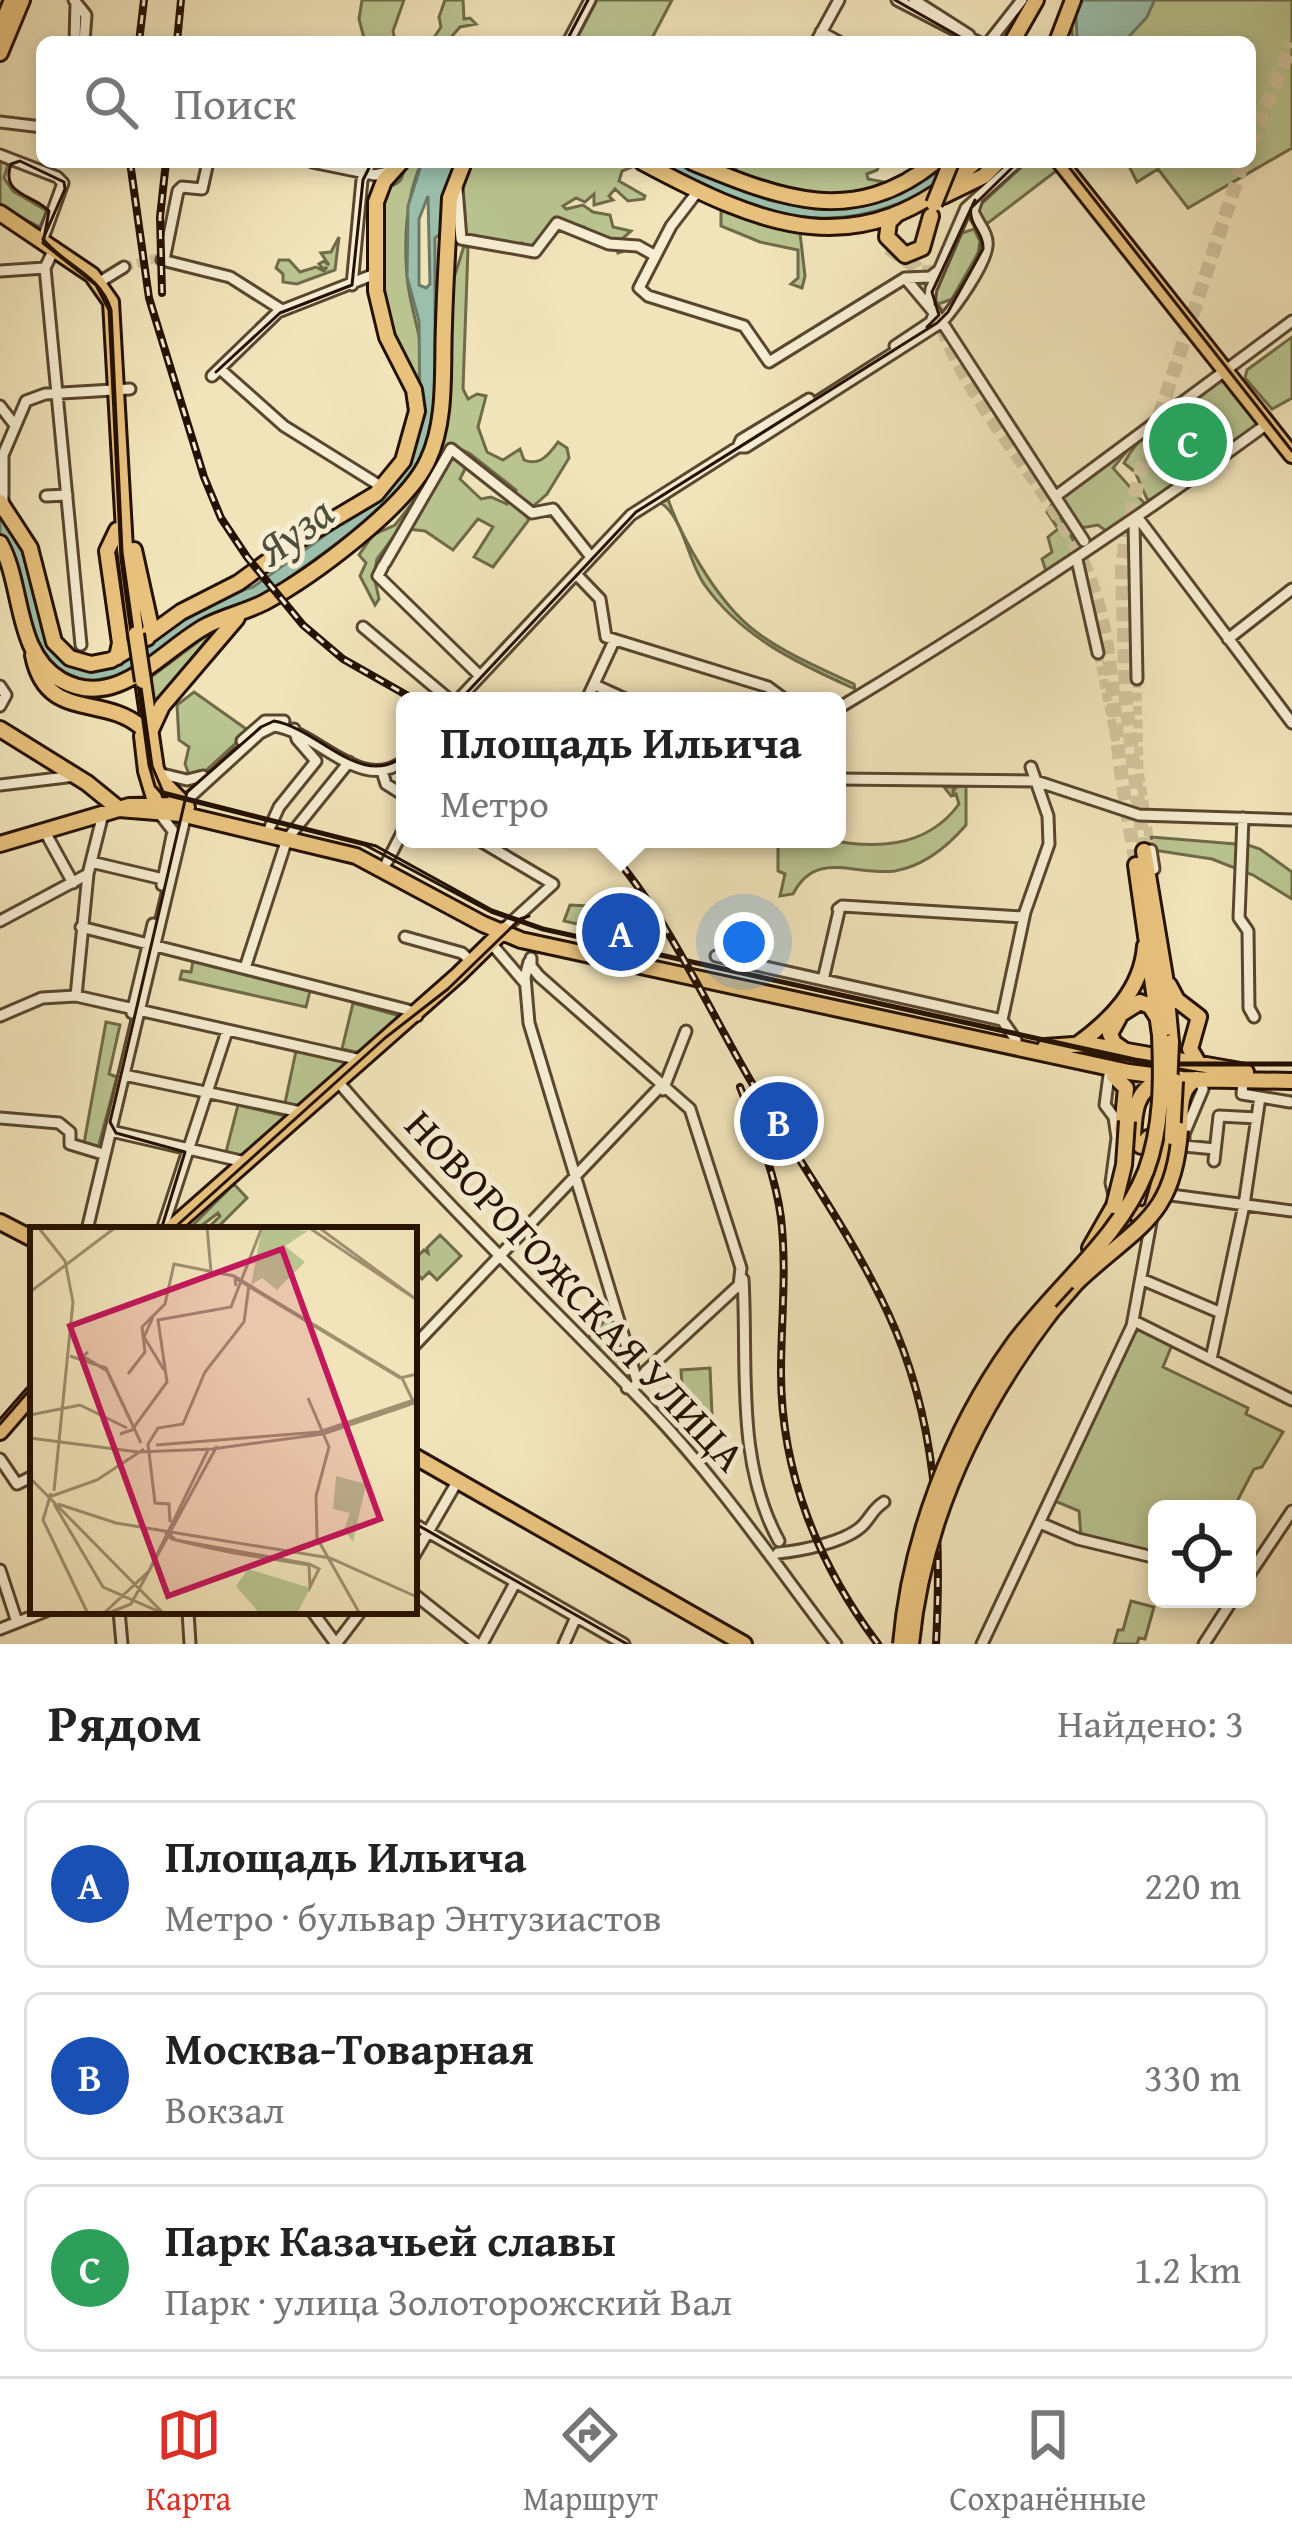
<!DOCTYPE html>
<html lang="ru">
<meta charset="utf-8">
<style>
:root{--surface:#fff;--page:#f6f6f6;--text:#222;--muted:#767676;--line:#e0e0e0;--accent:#d93025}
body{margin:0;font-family:"Gentium Book Plus",serif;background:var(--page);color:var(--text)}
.controls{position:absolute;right:36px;bottom:36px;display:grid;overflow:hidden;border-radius:18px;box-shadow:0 6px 18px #0003}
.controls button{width:108px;height:108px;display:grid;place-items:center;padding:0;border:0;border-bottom:3px solid var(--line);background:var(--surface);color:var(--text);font:60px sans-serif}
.you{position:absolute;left:744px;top:942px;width:42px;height:42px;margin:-30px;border:9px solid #fff;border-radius:50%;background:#1a73e8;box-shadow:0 0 0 18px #1a73e833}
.badge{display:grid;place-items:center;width:78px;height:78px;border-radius:50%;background:var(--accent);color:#fff;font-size:39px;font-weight:700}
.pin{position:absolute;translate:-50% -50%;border:6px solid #fff;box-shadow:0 3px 12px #0006}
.popup{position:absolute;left:396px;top:692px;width:450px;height:156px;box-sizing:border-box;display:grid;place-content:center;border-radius:18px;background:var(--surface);filter:drop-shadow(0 3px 9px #0005);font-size:39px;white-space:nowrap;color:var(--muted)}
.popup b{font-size:45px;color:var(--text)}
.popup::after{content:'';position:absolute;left:50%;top:100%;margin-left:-24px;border:24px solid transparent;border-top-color:var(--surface)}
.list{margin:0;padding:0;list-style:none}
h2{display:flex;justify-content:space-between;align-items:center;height:156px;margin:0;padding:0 48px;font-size:51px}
h2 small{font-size:39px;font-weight:400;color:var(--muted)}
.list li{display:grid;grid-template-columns:78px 1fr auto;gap:36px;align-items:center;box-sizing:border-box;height:168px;margin:0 24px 24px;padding:0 24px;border:3px solid var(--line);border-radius:18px}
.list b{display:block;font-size:45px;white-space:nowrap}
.list p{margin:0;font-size:39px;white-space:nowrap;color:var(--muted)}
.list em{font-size:39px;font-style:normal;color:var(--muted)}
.icon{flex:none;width:66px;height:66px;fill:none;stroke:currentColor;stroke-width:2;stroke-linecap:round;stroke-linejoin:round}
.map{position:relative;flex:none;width:1292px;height:1644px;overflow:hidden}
.search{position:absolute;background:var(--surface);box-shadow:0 6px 18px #0003;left:36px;right:36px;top:36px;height:132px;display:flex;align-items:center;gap:30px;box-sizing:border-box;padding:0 42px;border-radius:18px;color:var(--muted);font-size:45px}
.sheet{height:732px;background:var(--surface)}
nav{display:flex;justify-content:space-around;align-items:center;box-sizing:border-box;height:168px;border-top:3px solid var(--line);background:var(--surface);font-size:33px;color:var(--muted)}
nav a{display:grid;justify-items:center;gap:6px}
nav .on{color:var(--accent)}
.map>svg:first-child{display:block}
</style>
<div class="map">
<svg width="1292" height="1644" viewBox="0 0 1292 1644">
<rect width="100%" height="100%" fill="#f1e4ba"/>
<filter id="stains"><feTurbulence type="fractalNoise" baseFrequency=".00167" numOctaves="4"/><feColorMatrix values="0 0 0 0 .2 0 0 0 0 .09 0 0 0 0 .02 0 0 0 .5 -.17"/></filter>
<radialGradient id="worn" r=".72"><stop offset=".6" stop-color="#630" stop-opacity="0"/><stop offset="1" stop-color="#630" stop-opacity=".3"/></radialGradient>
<!-- green -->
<path fill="#b9c490" stroke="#6f6a48" stroke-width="3" fill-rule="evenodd" d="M362,0H404L393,31L395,42H365L359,19Z
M445,0H463L464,19L470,18L476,24L460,27L447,42H431L441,27L439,17Z
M597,0H672L650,42H575Z
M1077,0H1292V148L1188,208L1158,169L1137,182L1127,162H1250V42H1073L1071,21Z
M0,159L9,162L4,178L13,191L47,211L40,227L0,207Z
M406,162H422C406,196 404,239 407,276C410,316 430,348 419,389C389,333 363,250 385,188C403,184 402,178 406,162Z
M467,162H631L632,167L622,171L619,181L645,196L644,199L628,201L615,189L609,196L613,200L594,205V194L585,202L576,198L563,206L566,209L583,205L593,212L610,215L613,227L631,231L623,238L627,250L618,253L615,240L583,236L584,227L561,222L533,250L522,243L518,247L461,234L460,172Z
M739,162H881L877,170L867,174L868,179L889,183C833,207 789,190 734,173Z
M1027,162H1055L1060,168L984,226L976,209Z
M725,209L759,224L800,233L805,276L802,288L791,284L798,278V250L760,242L721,226V210Z
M974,229L980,241L978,253L952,299L939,304L933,298L934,292L959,234Z
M339,237L335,270L297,284L283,282V274L276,268L279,260H289L300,272L316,267L324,271L327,267L323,269L319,264L324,261L329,265L321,253L331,252Z
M464,246L468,248L463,389L468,399L477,394L486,396L478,427L487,452L503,460L520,449L524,460C540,467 550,453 558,442L567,448L569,458L547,494L529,510L528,521L493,567L474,557L493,527L478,519L453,550L425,531L400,528L377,559L374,576L379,599L375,605L360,576L366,563L359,555L373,535L395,525L413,502L440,442L454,278ZM452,446L469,453L516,490L507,504L491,497L481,499L460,479L468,463L452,453Z
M1292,337V398L1272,409L1245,378L1247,370Z
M1220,381L1227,383L1260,425L1153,501L1147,499L1135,472L1124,463C1143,426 1187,404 1220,381Z
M1132,445L1113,468L1146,505L1109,533L1098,525L1080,528L1060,497Z
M668,499C678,529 714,600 755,631C782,652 820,668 854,684L855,689C797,663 741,637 704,584C688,561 683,517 661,503Z
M1053,503L1079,551L1047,574L1042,559L1052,552L1048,537L1058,529L1047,512Z
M215,629L155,706H152L147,680Z
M194,692L249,731L199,777H190L185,764L189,747L179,740L177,705Z
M944,787H953V792L956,787L966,786V825C948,846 923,866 895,871C854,876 816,849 793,894L780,896L785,874L778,871V839C793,839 811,836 826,839C870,849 926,850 959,804L956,794L951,796Z
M1151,837L1248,845L1260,849L1292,872V899L1253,875L1212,859L1153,850Z
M607,893L617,910L624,906L635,937L564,921L570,905L590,906Z
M193,961L310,991L306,1007L180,979L182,971L191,972Z
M353,1003L400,1016L361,1053L342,1049Z
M106,1022L120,1025L109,1074L117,1077L98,1148L84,1143Z
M296,1051L347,1063L304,1107L285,1103Z
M238,1105L290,1117L246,1156L226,1152Z
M234,1184L247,1198L215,1230H206L220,1216L218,1213L196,1230L192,1226Z
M440,1235L461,1256L437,1280L429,1272L422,1279L414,1271V1260L424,1250L428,1253L427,1248Z
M612,1313L632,1384L630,1385L586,1340Z
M1137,1328L1172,1345L1163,1367L1248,1408L1246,1414L1283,1432L1262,1467L1254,1469L1233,1509H1157V1556L1081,1537L1079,1511L1055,1501Z
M710,1368L712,1414L684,1415L681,1370Z
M1131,1601L1154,1607L1145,1639L1139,1638L1137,1644H1114L1118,1630H1123Z"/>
<!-- water -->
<path fill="#9bbfac" stroke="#6c7967" stroke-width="3" fill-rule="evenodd" d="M1083,0H1153L1154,1L1147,17L1124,42H1077L1076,11Z
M422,162H458L447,187L444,231L435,238V407L430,440L413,477L387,507L264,596L129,673L87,682L71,679L57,672L37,649L11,555L0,534V511L25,550L39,611L82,668L214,600L253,587L374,500L420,416L419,321L407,277L408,206ZM428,196L430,284L426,288L419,285V219Z
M651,162H679L768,200L805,207L834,206L913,184L947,162H968C857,249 767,223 651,162Z"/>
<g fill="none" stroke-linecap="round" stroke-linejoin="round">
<!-- minor-tunnel -->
<path stroke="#d2c49e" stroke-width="9" stroke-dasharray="9 4.5" stroke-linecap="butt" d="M124,267L161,257
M1098,653L1119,757
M1137,679L1139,769L1151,850"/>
<!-- major-tunnel -->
<path stroke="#d2c49e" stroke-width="14" stroke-dasharray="14 7" stroke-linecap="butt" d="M1250,145L1292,43
M888,248L916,267L927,284
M929,265C937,384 1045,467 1088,574C1111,632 1112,694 1119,756C1123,792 1130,829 1136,865
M1144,851L1126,702L1122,571L1126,534L1139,477L1243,162"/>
<!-- minor casing -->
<g stroke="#58462e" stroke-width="15">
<path id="minor" d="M74,0L86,15L84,42
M897,0L978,42
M914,0L969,35
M821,32L839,42
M75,42L76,3
M568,42L590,0
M816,42L839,0
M989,42L1022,0
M0,122L42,127
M0,155L57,177L63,183L42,241
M312,162L375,175L388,172
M457,188L461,239L535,252L557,223L609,244L638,246L654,255
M698,191L671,226L639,288L648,296L744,326L769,362L905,278L930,277L938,271
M55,247L45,268L81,645
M162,260L230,277L282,310
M164,260L178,191L182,187L202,189L208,162
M0,271L45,268
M905,278L942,322L1084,541
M98,283L124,267
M352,285L362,180L371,162
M929,304L931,289L966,208L1017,162
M895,346L931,322L935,311
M220,369L284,426L382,487
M212,376L278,312L375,274
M0,406L14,424
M738,447L741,440L809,399
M46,496L67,495
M1056,496L1292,321
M3,505V455L26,401L45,394L130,389
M1138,518L1292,723
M1134,522L1137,679
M1077,560L1098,653
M385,563L451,449L532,513L553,509L591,557
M383,566L378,576L479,675
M576,574L600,599L606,637L768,687L787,701
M363,627L451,701
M1228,639L1292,589
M595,685L630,701
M0,686L6,695L0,706
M457,701L631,515L738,447H746L942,322C955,307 985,266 987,246C989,234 977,222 973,211L977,199
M586,701L614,641
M837,709C985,620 1128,526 1267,424
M242,741L265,721H284
M382,771L386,784L405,796
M158,773L187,780L203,776
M837,779L1036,781L1139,815L1292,820
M0,785L75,776
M159,813L173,831L162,885
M1243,818L1239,918L1248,931L1249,1008L1254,1017
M270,827L279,807L316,761L297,739L294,729
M45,832L73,883
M477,839L553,884L507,926
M1151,850L1154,869
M91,862L163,879
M387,862L405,827
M838,909L842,906L1023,917
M0,921L88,874
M81,927L408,1010L417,1016
M405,937L462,953L472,962
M490,942L525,983
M716,956L1002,1020
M531,958V966L539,976L690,1109L741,1268L739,1285L646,1371L634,1387L627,1388
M529,962L525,977L529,1023L638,1384
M245,968L287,839L349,762
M823,980L839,911
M76,996L88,874L103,814
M132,1013L153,924
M0,1016L42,998L76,996L361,1060
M1016,1040L1002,1020L1025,912L1049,844L1048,816L1031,767
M124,1075L301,1112
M1109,1075L1105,1105L1114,1117L1117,1138L1111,1183L1115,1199
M340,1077V1084C438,1198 545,1300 649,1408C719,1481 775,1564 836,1644
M1199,1080L1203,1089L1184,1134V1146L1215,1149
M1243,1080L1242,1094L1290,1102
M663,1090L686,1031
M0,1118L59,1123L70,1132V1144L103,1154
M111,1131L245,1162
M1214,1161L1219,1116L1257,1118
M1171,1195L1292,1211
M87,1230L190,797L260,733L274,726C319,732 361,795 405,760
M162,1230L227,1031
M743,1279C748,1366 735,1461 779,1541
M1141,1279L1221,1313
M1134,1321L1292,1400
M414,1346L660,1087
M1211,1359L1244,1205L1260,1097
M0,1459L17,1484L33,1476
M1040,1523L1078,1539L1157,1558
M414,1524L624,1644
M778,1553C800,1551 848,1542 864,1524C872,1515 873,1509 884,1502
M414,1556L457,1482
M0,1570L17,1622
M1247,1578L1292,1511
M414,1594L477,1644
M119,1611L122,1644
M188,1611L190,1644
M312,1611L336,1644
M0,1629L46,1611
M336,1644L361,1611
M482,1644L515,1583
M564,1644L576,1617
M982,1644L1132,1326L1152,1217
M1204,1644L1233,1599"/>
</g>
<!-- major casing -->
<g stroke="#251100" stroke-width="20">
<path id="major" d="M0,29L12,0
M1012,42L1036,0
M1057,42L1073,0
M0,53L22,0
M642,162C763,227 860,268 975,162
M692,162C778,197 852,229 935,162
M1060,162L1292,455
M943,196L984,176L998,162
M0,213L92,275L111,302L125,549L136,634
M898,213L889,222L887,237L905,255L922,248L931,216
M0,502L30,548L54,642L70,658L91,664L111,660L133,647L181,612L238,583L292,544L376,494L403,461L417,411L414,390L387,337L376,291V202L384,181L401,162
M0,543C24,586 14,653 61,680C117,712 163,649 206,626C225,616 246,612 265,602C311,577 407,507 428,460C447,420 442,369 444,325C445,283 448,240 450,198L464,162
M134,550L151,627L147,638
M33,655C46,722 103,694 141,727
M117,657L120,643L107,551L117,530
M143,681L156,769L161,780L187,807
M0,729L87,783L119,809L181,814L356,856L483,924L521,940L1129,1072L1182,1079L1292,1081
M150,732L162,706L237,618
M142,736L146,771L157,808
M0,844L129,806L175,805
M1144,851L1165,977L1171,1042
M1136,865L1160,1035
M1169,985L1177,1000L1199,1017L1190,1049L1199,1064
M1078,1044C1111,1020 1142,989 1145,946
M1045,1047L1087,1044L1246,1072
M1124,1050L1114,1043L1110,1034L1121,1014L1140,1002L1150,1006L1157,1017
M1114,1076L1126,1088L1122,1130
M1180,1130C1181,1112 1178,1088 1197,1079
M1148,1138L1141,1146L1133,1139C1134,1113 1135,1088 1163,1080
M1132,1212L1144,1215L1152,1209L1171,1142
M0,1222L33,1239
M169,1230L458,975L504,930
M1090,1248L1114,1206
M1051,1312L1077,1282
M0,1432L33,1394
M414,1456L744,1644"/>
</g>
<!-- minor -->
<use href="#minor" stroke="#f6edd2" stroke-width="9"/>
<!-- major -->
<use href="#major" stroke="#e8c27d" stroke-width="14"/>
<!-- tram -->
<path stroke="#251100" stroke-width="3" d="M895,0L969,42
M566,42L588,0
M1065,162L1292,451
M927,327L939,315L932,292L975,200
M216,372L280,313L352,285L363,180L372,162
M459,701L636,512L937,323L948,312L983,249C984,233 968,224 971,208L1018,162
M1292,1063H1159L1135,1059L543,928L492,910L376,846L163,792L152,766L122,552L111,310C100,274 65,266 43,239L65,189L64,182L20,161L11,164C0,195 33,194 49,211L43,243L96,285L109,310L121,559L149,765L155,786L162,794L365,845L491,912L543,930L1134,1061L1159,1065H1292
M161,1230L185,1152L116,1133L110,1122L187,792L261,727L274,721C320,729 362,791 405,755
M172,1230L385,1038L448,989L520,919L529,916
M0,1424L33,1386
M414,1523L627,1644"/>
<!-- rail casing -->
<g stroke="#251100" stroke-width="8">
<path id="rail" d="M139,42L144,0
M177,42L181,0
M130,162L149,298L204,477L221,518L247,557L303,625L343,659L417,701
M162,293L160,217L166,162
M599,839C663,907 702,997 749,1078C795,1156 850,1231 888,1313C937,1419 942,1530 936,1644
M740,1087C757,1130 775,1172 781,1218C787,1270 781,1322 781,1373C781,1473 819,1566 878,1644"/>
</g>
<!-- rail -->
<use href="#rail" stroke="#f6edd2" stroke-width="3" stroke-dasharray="9" stroke-linecap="butt"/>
<!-- major-bridge casing -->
<g stroke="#251100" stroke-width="20" stroke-linecap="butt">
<path id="major-bridge" d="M934,204L951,162
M136,634L143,681
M1169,1088L1171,1042
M1172,1137L1175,1081
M1114,1206L1124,1165L1127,1121
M1077,1282C1136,1226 1174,1219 1180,1130
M901,1644C910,1540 951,1431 1012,1346C1054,1288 1119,1239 1146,1171C1162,1128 1162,1081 1160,1035
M911,1644C923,1520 976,1410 1051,1312"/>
</g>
<!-- major-bridge -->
<use href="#major-bridge" stroke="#e8c27d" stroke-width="14"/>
</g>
<g text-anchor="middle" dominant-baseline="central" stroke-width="10" stroke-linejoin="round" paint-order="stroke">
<!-- street labels -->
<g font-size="42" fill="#251100" stroke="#f6edd2">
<text transform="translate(576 1290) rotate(47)">НОВОРОГОЖСКАЯ УЛИЦА</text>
</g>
<!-- water labels -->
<g font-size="45" font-style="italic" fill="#4e4e3c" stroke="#f6edd2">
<text transform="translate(294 530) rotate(-37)">Яуза</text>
</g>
</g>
<!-- overview -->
<g transform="translate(30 1227)">
<rect width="387" height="387" fill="#f1e4ba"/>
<path d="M232,0L278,4L255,19L275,35L247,63L232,51L221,58ZM306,249L336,257L323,315L314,303L320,286L303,282ZM218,342L280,361L267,387H230L206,359Z" fill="#b9c490"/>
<path fill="none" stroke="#9f9070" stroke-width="3" d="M8,0L35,34L43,75L24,264M177,0L181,45M278,0L387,73M288,0L387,73M206,59L205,51L370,151L387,147M0,65L86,0M123,90L114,110L134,143M58,125L53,129L77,144L111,216M40,129L76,141L105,203M98,147L115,125L112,100L135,77L144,37L204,49L372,151L383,174M278,171L299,220L286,269L287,311L330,387M0,188L50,178L97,201M90,207L102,203L137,155L128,93L201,80L232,0M0,211L108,225L182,222L293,207L387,175M126,218L289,205L387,172M0,251L134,387M21,266L13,293L58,387M19,270L67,253L114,222M24,277L73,360L130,385M28,277L86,296L300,331L387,370M140,295L139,277L125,276L118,217L128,201L153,197L175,145L214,95L219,58M136,305V307L142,312L175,320L204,326L279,338L280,360L289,342L279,337L146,313L136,304M73,387L119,344L179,221M76,387L101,377L187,219"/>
<path fill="#c2185b" fill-opacity="0.15" stroke="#c2185b" stroke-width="6" d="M252,22L350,292L138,369L40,99Z"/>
<rect width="387" height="387" fill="none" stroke="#251100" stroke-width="6"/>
</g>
<rect width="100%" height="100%" filter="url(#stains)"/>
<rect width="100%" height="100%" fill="url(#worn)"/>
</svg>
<div class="controls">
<button><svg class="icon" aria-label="locate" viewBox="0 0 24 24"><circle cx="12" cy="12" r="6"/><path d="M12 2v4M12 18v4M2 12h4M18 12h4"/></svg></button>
</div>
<div class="you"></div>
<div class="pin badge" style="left:621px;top:932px;background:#1a4fb4">A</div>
<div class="popup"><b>Площадь Ильича</b>Метро</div>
<div class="pin badge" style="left:779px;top:1121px;background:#1a4fb4">B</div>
<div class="pin badge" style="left:1188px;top:442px;background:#2e9e5b">C</div>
<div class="search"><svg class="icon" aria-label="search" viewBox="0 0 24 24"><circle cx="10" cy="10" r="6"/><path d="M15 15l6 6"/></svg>Поиск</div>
</div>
<section class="sheet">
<h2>Рядом<small>Найдено: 3</small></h2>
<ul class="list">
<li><span class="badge" style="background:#1a4fb4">A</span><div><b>Площадь Ильича</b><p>Метро · бульвар Энтузиастов</p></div><em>220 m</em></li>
<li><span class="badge" style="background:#1a4fb4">B</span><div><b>Москва-Товарная</b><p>Вокзал</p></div><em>330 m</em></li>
<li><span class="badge" style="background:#2e9e5b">C</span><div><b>Парк Казачьей славы</b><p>Парк · улица Золоторожский Вал</p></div><em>1.2 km</em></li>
</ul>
</section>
<nav>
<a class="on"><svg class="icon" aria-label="map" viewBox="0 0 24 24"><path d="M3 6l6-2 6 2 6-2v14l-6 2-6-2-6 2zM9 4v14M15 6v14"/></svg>Карта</a>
<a><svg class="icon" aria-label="directions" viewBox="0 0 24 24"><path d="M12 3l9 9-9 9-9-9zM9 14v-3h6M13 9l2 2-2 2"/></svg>Маршрут</a>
<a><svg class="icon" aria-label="saved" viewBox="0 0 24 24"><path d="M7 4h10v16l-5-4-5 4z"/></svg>Сохранённые</a>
</nav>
